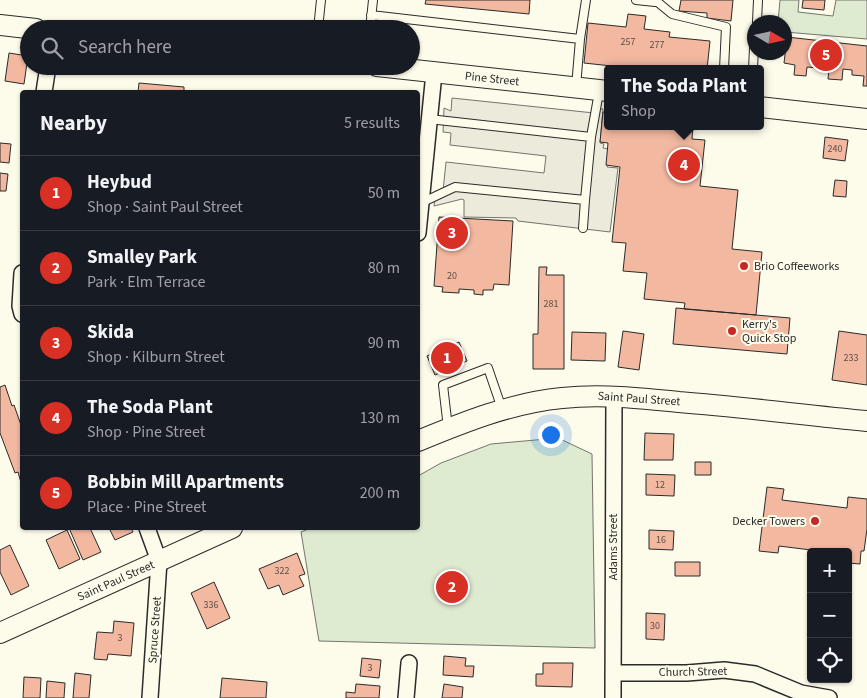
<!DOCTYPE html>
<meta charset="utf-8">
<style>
:root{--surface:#171b24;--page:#20242c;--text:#f1f3f6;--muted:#9ea1a6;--line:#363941;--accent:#d93025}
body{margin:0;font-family:"Source Sans 3",sans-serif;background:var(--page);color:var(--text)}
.controls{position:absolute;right:15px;bottom:15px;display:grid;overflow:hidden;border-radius:5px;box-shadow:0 1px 4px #0004}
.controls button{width:45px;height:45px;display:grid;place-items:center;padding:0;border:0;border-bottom:1px solid var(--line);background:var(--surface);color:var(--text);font:25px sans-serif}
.compass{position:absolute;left:747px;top:15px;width:45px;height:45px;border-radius:50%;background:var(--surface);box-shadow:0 1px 4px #0004;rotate:99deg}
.you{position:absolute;left:550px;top:434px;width:18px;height:18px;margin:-12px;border:4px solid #fff;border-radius:50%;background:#1a73e8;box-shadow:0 0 0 8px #1a73e833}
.badge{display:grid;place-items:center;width:32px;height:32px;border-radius:50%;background:var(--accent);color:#fff;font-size:16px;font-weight:700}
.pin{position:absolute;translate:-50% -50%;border:2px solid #fff;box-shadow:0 1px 5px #0006}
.popup{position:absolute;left:604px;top:65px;width:160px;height:65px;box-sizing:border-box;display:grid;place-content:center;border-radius:5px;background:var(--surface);filter:drop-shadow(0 1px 4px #0005);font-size:16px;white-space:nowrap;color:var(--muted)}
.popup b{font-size:19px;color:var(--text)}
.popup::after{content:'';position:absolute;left:50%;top:100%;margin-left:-10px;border:10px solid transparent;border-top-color:var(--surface)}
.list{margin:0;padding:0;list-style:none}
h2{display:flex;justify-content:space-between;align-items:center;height:65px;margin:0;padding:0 20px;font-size:21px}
h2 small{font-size:16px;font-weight:400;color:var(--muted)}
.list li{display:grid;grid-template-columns:32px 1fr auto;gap:15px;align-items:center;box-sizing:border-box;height:75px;padding:0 20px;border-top:1px solid var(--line)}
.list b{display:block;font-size:19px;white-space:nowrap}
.list p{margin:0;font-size:16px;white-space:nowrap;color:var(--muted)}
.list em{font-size:16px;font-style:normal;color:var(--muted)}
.icon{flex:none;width:28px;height:28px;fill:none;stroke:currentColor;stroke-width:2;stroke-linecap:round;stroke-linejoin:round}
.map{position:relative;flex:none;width:867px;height:698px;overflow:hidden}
.search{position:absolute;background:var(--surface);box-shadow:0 1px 4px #0004;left:20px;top:20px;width:400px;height:55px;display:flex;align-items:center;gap:12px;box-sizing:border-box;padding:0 18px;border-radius:28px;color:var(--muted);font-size:19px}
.panel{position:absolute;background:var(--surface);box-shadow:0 1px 4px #0004;left:20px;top:90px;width:400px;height:440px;border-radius:5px}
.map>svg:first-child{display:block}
</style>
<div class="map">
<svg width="867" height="698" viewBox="0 0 867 698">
<rect width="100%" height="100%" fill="#fdfbea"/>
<!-- green -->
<path fill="#deebd1" stroke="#74746e" d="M780,0H799L798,12L833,16L836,0H867V39L785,32L784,22H778Z
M558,438L592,454L595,648L319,641L301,532L311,528H418V476L441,463L491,444Z"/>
<!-- parking -->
<path fill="#eceadb" stroke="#74746e" d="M452,98L594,113L595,108L603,109L600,143L604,144L603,148L609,149L607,167L618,168L610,232L518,221L516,218L464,217V200L462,199L434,206L436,191H443L446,162L544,173L546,156L450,145L451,133L443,132L444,108L451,111Z"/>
<!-- building -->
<path fill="#f2b8a0" stroke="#2b2b2b" d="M426,0H530L529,14L425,4Z
M681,0H733L731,21L707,18V13L679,11Z
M803,0H825L824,10L802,8Z
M628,14L646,16L644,29L670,32L669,37L710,41L707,69H639L584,63L588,23L626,27Z
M787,37L867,46V86H863L864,76L852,75V70L843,69L842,80L828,79L829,69L807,67L806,76L794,75L795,65L784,63Z
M9,53L28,56L24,84L5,81Z
M139,83L184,87V92H138Z
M603,112H608V126H693L692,139L705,140L700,186L738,190L732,249L762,252L756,315L684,309L685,303L644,299L647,273L623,271L626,243L612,242L620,167L606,165L608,143L600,142Z
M825,137L848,140L845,161L823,158Z
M0,143L11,144L9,163L0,162Z
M0,173L8,174L6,191H0Z
M835,180L847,181L846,197L833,196Z
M439,217L513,221L509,285L494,284L493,290H483V295L474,294V290L459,289V293L442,292L443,287L434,286Z
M539,267H547L546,275H564V369H533V334H538Z
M676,308L790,318L787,354L673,344Z
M623,331L644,334L639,370L618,367Z
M839,331L867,335V385L832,380Z
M572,332L606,333L605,361L571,360Z
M459,342L467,361L435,375L427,356Z
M5,385L12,406L14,405L21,425L22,424V486L18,472L15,473L0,433V387Z
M645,433L674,434L673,460H644Z
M695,462H711V475H695Z
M646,474L675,475L674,496L646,495Z
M767,487L784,489L782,500L847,508L848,497L867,499V529L864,551H861L860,564L848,563V552H827L779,546L778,553L759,551Z
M69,528H90L101,552L83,560Z
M109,528H131L133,532L115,540Z
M67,530L80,559L59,569L46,540Z
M649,530L674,531L673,550L649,549Z
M10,545L29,586L11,595L0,572V550Z
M297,553L305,574L299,576L304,586L283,595L279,585L268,589L259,569Z
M675,562H700V576H675Z
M214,582L230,618L207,629L191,593Z
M646,613L665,614L664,640L646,639Z
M114,621L134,623L131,656L108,654L107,660L94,659L97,632L113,633Z
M444,656L466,658L465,666H474L473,677L443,675Z
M362,658L381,660L379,678L360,676Z
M543,663H573L572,687L536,686V674H543Z
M75,673L91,675L89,698H73Z
M24,677L41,678L40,698H23Z
M222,678L267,682L266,698H220Z
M47,681L65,683L64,698H46Z
M356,684L380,686L379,698H346V692L355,693Z
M444,684L463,687L462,698H442Z"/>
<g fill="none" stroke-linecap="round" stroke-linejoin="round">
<!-- lane casing -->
<g stroke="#2b2b2b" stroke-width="10">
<path id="lane" d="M636,0L655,2
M655,0L672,14L726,27L724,69
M371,15L580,39L576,87
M757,22L758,0
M318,29L321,0
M370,29L373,0
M580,39L586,0
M753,69L754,48
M591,137L599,92
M421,203L455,187L585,200L591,137L429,119
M583,228L585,200
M448,428L443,385L488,368L502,409"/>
</g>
<!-- street casing -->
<g stroke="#2b2b2b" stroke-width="18">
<path id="street" d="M44,92L48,66
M418,233L434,73
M22,273L20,306L22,314
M147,528L159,561L150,698
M613,673H687L724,670L755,674L801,693L829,698
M406,698L409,663
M613,698L614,396"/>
</g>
<!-- secondary casing -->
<g stroke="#2b2b2b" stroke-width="22">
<path id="secondary" d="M0,25L36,29
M377,66L608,91
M760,107L867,119
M418,441C464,422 511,403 562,398C601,394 640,398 679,402C742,407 804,415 867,421
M0,633L232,528"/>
</g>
<!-- lane -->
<use href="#lane" stroke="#fdfbea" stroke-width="8"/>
<!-- street -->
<use href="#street" stroke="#fdfbea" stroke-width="15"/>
<!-- secondary -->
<use href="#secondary" stroke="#fdfbea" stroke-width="20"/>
</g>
<!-- markers -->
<g fill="#c62828" stroke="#fdfbea" stroke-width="2">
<circle cx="744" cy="266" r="5"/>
<circle cx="732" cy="331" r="5"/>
<circle cx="815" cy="521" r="5"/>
</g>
<g text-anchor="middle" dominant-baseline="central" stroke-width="4" stroke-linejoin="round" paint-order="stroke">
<!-- number labels -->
<g font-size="10" fill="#5d4e48">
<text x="628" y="42">257</text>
<text x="657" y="45">277</text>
<text x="835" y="149">240</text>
<text x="452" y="276">20</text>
<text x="551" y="304">281</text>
<text x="851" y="358">233</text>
<text x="660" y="485">12</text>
<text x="661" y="540">16</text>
<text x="282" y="571">322</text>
<text x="211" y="605">336</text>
<text x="655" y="626">30</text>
<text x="120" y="638">3</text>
<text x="370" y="668">3</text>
</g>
<!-- street labels -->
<g font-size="12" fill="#2b2b2b" stroke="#fdfbea">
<text transform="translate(492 79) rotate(6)">Pine Street</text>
<text transform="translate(639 399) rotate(4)">Saint Paul Street</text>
<text transform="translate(613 547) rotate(-90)">Adams Street</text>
<text transform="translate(116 581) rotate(-24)">Saint Paul Street</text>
<text transform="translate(155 630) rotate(-86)">Spruce Street</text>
<text transform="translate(693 672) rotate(-1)">Church Street</text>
</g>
<!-- poi labels -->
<g font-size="12" fill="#2b2b2b" stroke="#fdfbea" text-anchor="start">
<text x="754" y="266">Brio Coffeeworks</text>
<text x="742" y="324">Kerry's<tspan x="742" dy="14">Quick Stop</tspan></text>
<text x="805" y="521" text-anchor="end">Decker Towers</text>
</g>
</g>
</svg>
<div class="controls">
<button>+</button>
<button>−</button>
<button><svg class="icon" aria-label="locate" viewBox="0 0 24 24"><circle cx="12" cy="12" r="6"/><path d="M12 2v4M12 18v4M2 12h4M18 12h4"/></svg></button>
</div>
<svg class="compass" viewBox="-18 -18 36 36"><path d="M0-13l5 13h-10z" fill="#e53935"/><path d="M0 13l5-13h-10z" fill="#9ea1a6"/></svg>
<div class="you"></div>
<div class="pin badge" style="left:447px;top:358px">1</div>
<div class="pin badge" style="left:452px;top:587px">2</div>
<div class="pin badge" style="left:452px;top:233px">3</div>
<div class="pin badge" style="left:684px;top:165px">4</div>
<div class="popup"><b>The Soda Plant</b>Shop</div>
<div class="pin badge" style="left:826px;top:55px">5</div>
<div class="search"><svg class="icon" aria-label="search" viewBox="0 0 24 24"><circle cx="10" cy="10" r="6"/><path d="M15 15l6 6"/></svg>Search here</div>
<section class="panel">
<h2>Nearby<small>5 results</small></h2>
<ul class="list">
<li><span class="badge">1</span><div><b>Heybud</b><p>Shop · Saint Paul Street</p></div><em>50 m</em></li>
<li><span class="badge">2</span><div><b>Smalley Park</b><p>Park · Elm Terrace</p></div><em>80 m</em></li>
<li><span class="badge">3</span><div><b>Skida</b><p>Shop · Kilburn Street</p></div><em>90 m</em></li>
<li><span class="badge">4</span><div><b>The Soda Plant</b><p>Shop · Pine Street</p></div><em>130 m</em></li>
<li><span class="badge">5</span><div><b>Bobbin Mill Apartments</b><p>Place · Pine Street</p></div><em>200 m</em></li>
</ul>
</section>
</div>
